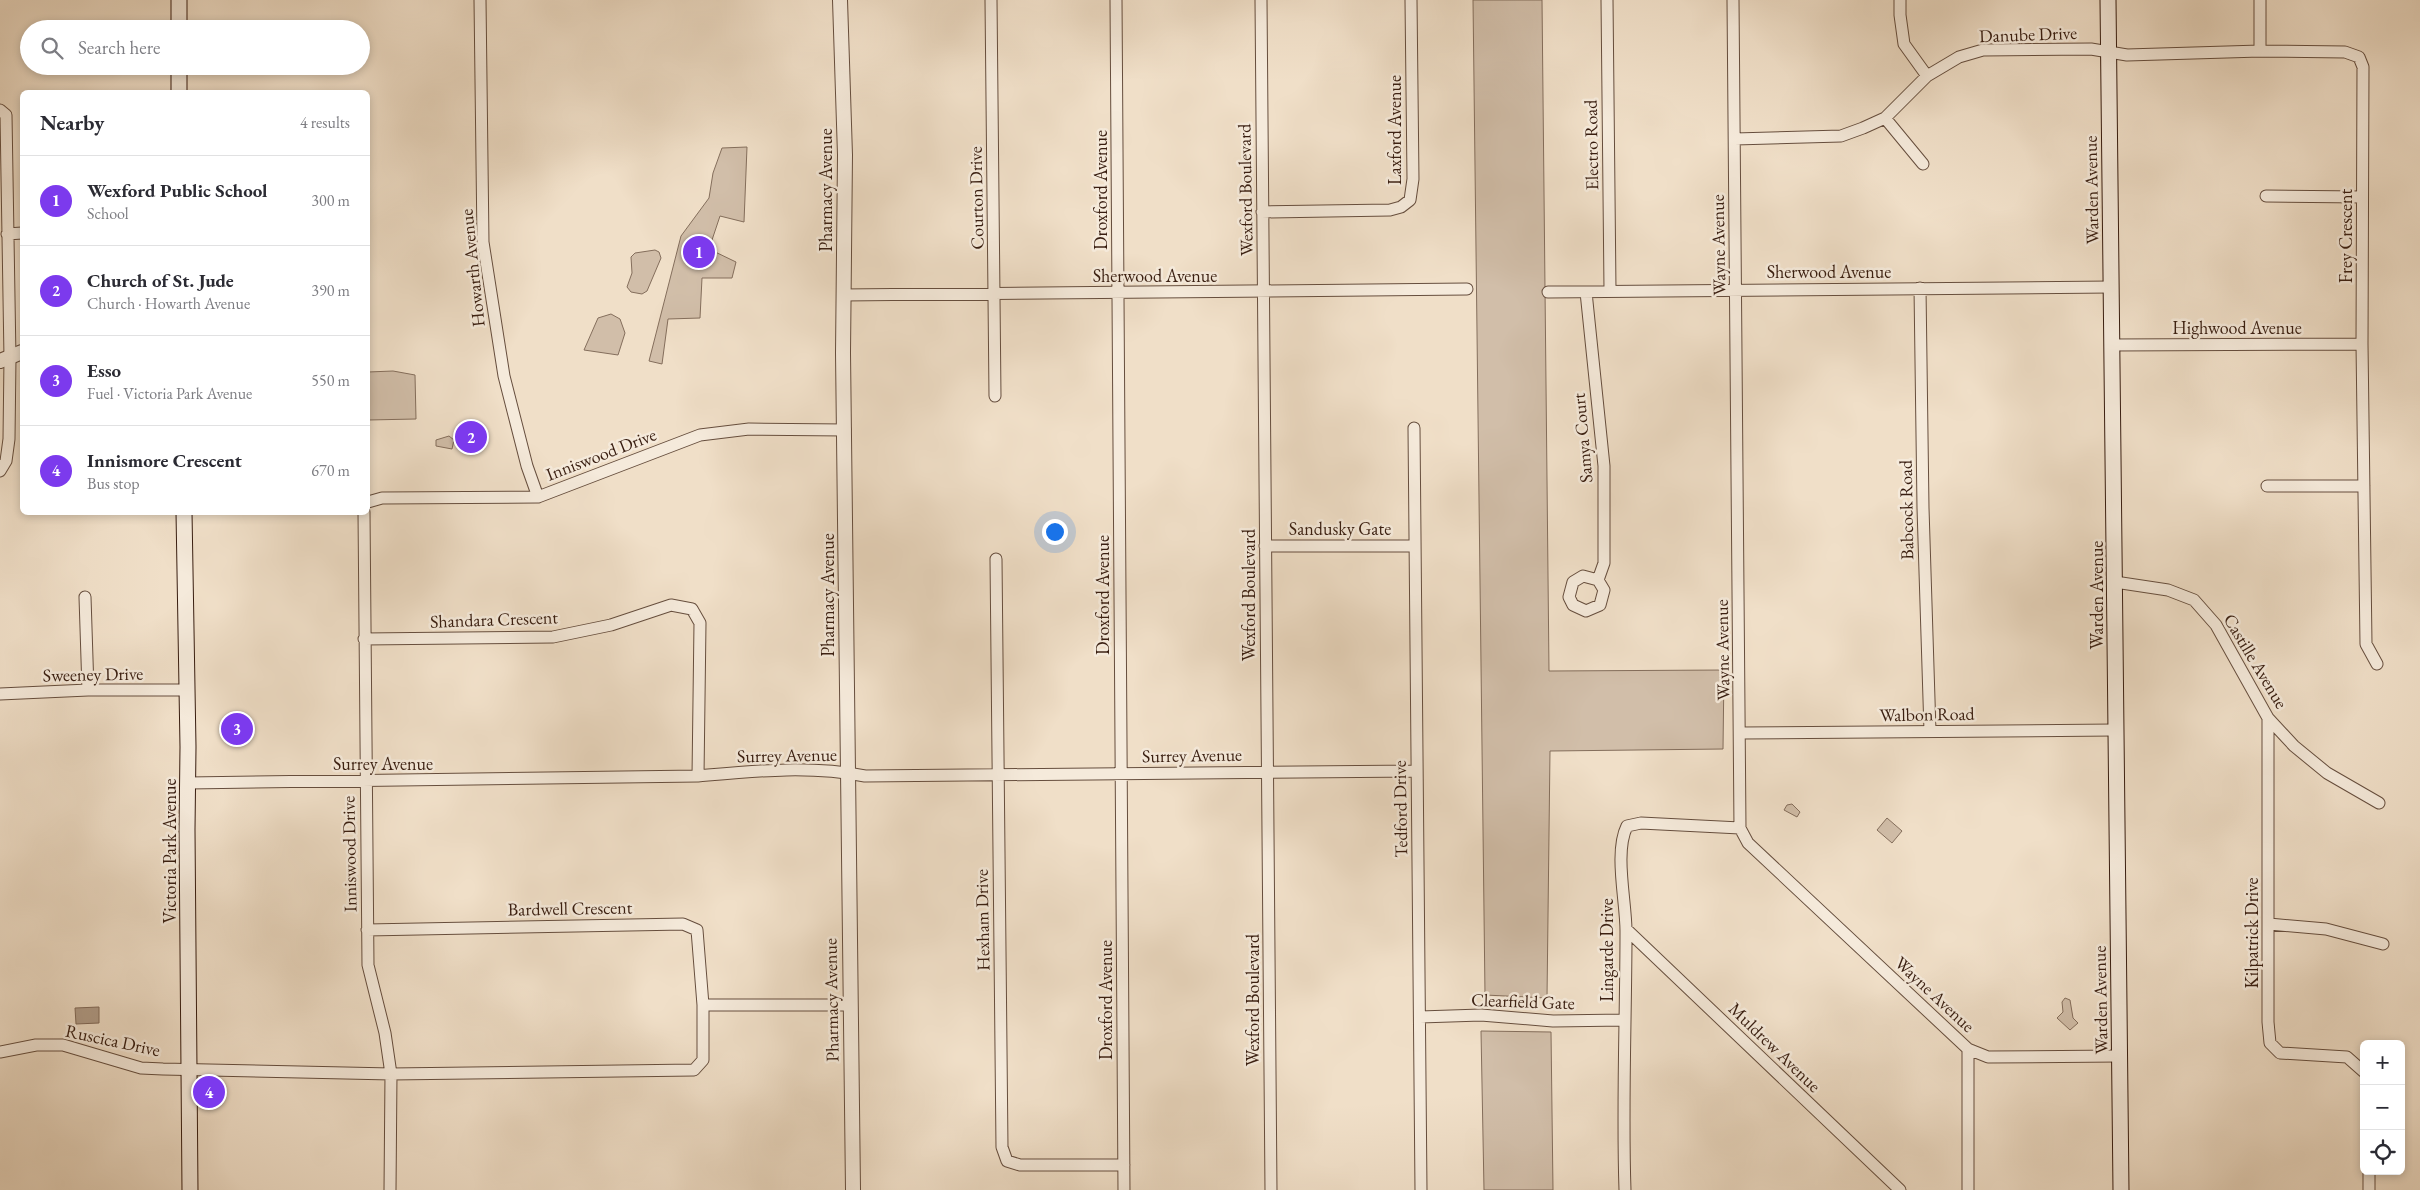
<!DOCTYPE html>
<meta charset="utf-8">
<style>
:root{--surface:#fff;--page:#f2f2f3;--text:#2b2b33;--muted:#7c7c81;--line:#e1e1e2;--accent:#7c3aed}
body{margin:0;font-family:"EB Garamond",serif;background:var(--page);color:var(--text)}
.controls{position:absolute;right:15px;bottom:15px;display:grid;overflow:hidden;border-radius:8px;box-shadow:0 2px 8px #0003}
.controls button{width:45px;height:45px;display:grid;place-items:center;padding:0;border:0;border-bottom:1px solid var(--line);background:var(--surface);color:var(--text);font:25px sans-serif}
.you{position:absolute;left:1054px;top:531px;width:18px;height:18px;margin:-12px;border:4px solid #fff;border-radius:50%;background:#1a73e8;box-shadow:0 0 0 8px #1a73e833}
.badge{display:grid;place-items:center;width:32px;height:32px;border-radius:50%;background:var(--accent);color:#fff;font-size:16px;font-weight:700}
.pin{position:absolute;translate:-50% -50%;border:2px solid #fff;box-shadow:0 1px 5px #0006}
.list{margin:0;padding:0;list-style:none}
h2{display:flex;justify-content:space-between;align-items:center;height:65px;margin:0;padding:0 20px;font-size:21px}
h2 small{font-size:16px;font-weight:400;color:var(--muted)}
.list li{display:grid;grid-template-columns:32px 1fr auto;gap:15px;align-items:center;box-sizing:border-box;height:90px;padding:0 20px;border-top:1px solid var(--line)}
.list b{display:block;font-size:19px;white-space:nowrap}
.list p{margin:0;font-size:16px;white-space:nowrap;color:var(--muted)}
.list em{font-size:16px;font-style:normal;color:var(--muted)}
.icon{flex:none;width:28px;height:28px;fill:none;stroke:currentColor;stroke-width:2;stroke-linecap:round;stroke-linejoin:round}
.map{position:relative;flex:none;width:2420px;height:1190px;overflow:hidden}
.search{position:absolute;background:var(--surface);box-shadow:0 2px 8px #0003;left:20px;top:20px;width:350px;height:55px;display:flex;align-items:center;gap:12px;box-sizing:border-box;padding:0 18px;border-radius:28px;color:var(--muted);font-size:19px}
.panel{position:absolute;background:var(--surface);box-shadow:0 2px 8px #0003;left:20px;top:90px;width:350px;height:425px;border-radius:8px}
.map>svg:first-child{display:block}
</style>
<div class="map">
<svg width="2420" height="1190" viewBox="0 0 2420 1190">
<rect width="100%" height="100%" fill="#f0dfc8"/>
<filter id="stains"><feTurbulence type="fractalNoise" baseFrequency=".004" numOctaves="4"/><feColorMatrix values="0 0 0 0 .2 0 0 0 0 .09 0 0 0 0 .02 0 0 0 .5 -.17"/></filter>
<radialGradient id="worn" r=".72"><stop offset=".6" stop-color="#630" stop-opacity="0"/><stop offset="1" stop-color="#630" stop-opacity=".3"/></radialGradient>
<!-- green -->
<path fill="#d1bea9" stroke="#846e5c" d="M1473,0H1542L1549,671L1724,670L1723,749L1550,751L1547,998L1485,995Z
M747,147L744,222L720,216L709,249L736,262L732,278H702L700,318L668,319L662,364L649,361L681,236L709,198L713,173L722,148Z
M655,250L659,252L661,258L647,291L642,294L631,292L627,287L632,273L631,257L635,253Z
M611,314L620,319L625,333L618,355L584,350L598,318Z
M393,371L415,375L416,419L368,420V372Z
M449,436L454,440L452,449L436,446V440Z
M1792,804L1800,812L1797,817L1784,810L1787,805Z
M1887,818L1902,831L1892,843L1877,830Z
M2065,998L2070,1000L2073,1018L2078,1023L2070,1030L2057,1018L2063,1012L2062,1002Z
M1481,1031L1551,1032L1553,1190H1484Z"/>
<!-- water -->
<path fill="#b19d89" stroke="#816a59" d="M99,1007V1023L76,1024L75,1008Z"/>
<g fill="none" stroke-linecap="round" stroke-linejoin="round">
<!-- minor casing -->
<g stroke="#664e3e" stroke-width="13">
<path id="minor" d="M480,0L483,242L504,376L527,466L538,497
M991,0L995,396
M1116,0L1124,1190
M1261,0L1271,1190
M1607,0L1610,290
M1733,0L1740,828L1748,843L1968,1049L1988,1057L2119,1056
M1900,0V15L1904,44L1927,76
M2260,51V0
M0,110L6,115L10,358L9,439L6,461L0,471
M1885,118L1923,164
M1735,139L1841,136L1863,128L1885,118L1927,76L1959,57L1983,50L2091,49L2127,55L2260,51L2345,52L2359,57L2363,67L2362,344L2366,644L2377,664
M2266,196L2362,197
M1262,212L1390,210L1401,207L1410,200L1413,179L1411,0
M7,234L22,233
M1920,288L1923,508L1930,731
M1548,292L2111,287
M1586,292L1604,466V563L1598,580L1604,590L1600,605L1586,611L1573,605L1569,597L1573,582L1583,576L1598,580
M843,295L1467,289
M2112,345L2362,344
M1414,428L1421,1190
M2267,486H2364
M368,502L382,498L538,497L700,435L749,429L845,430
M364,512L368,965L385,1033L391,1074L390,1190
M1265,546H1415
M996,559L1002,1147L1007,1161L1020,1165H1124
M2115,582L2168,590L2194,600L2216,625L2268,718L2294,746L2327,773L2379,803
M85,597L88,690
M364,639L553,637L611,625L671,605L692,609L700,623L698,776
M0,694L88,690H186
M2268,718V1022L2270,1043L2280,1053L2347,1057L2364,1072
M1741,733L2114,730
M188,783L698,776C754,771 809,765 865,776L1417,771
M2269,924L2326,929L2383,944
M1626,929L1900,1190
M367,930L683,924L697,930L703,1005
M1420,1017L1481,1015L1553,1021L1624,1020
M0,1052L36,1045H63L141,1068L163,1069L391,1074L694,1070L703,1060V1005H849
M2369,1171V1190
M1625,1190C1622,1104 1626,1017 1626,931C1626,901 1614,852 1627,826L1641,823L1740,828
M1968,1190V1049"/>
</g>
<!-- tertiary casing -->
<g stroke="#664e3e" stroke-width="16">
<path id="tertiary" d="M840,0L845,155L843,353L853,1190
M0,361L22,352"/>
</g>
<!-- secondary casing -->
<g stroke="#381d10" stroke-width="17">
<path id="secondary" d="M179,0V29
M2108,0L2121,1190
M179,66V92
M184,512L188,747L187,830L190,1190"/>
</g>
<!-- minor -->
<use href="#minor" stroke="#f5eadb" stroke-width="11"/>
<!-- tertiary -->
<use href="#tertiary" stroke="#f5eadb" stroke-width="14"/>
<!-- secondary -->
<use href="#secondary" stroke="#f5eadb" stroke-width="15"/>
</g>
<g text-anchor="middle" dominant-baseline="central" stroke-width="5" stroke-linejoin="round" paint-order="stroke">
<!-- street labels -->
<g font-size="18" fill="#381d10" stroke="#f5eadb">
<text transform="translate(2028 34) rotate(-2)">Danube Drive</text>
<text transform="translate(1394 130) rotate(-90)">Laxford Avenue</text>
<text transform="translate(1591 145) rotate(-91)">Electro Road</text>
<text transform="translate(825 190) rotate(-90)">Pharmacy Avenue</text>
<text transform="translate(1100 190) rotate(-90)">Droxford Avenue</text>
<text transform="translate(1245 190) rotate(-91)">Wexford Boulevard</text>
<text transform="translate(2091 190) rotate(-91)">Warden Avenue</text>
<text transform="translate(976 198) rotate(-91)">Courton Drive</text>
<text transform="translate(2345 236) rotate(-90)">Frey Crescent</text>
<text transform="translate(1718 245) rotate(-91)">Wayne Avenue</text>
<text transform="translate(472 268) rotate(-96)">Howarth Avenue</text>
<text x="1829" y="271">Sherwood Avenue</text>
<text x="1155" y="275">Sherwood Avenue</text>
<text x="2237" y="327">Highwood Avenue</text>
<text transform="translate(1582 438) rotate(-95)">Samya Court</text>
<text transform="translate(601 454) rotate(-21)">Inniswood Drive</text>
<text transform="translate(1906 510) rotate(-91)">Babcock Road</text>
<text x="1340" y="528">Sandusky Gate</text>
<text transform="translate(827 595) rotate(-90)">Pharmacy Avenue</text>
<text transform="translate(1102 595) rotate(-90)">Droxford Avenue</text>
<text transform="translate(1248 595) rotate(-90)">Wexford Boulevard</text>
<text transform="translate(2096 595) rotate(-90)">Warden Avenue</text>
<text transform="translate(494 619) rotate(-2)">Shandara Crescent</text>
<text transform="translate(1722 650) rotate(-91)">Wayne Avenue</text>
<text transform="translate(2256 661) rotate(59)">Castille Avenue</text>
<text transform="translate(93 674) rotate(-1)">Sweeney Drive</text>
<text transform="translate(1927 714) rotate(-1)">Walbon Road</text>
<text transform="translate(787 755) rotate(-1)">Surrey Avenue</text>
<text transform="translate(1192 755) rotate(-1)">Surrey Avenue</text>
<text x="383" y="763">Surrey Avenue</text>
<text transform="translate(1400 809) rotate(-91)">Tedford Drive</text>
<text transform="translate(169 851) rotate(-90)">Victoria Park Avenue</text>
<text transform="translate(349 854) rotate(-91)">Inniswood Drive</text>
<text transform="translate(570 908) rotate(-1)">Bardwell Crescent</text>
<text transform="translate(982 920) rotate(-91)">Hexham Drive</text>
<text transform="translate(2251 933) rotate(-90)">Kilpatrick Drive</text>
<text transform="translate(1606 950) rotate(-90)">Lingarde Drive</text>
<text transform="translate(1935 994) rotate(43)">Wayne Avenue</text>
<text transform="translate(831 1000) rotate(-91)">Pharmacy Avenue</text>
<text transform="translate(1105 1000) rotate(-90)">Droxford Avenue</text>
<text transform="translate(1252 1000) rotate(-90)">Wexford Boulevard</text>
<text transform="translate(2100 1000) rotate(-91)">Warden Avenue</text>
<text transform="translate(1523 1001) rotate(2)">Clearfield Gate</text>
<text transform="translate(113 1040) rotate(12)">Ruscica Drive</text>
<text transform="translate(1775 1047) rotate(44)">Muldrew Avenue</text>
</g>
</g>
<rect width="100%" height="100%" filter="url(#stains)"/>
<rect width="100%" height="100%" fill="url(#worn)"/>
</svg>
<div class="controls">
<button>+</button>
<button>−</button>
<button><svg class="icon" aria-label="locate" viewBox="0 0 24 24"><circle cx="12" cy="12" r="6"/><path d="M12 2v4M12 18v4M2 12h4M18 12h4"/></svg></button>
</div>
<div class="you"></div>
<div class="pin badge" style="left:699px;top:252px">1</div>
<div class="pin badge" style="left:471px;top:437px">2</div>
<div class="pin badge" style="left:237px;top:729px">3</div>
<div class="pin badge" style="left:209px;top:1092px">4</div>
<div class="search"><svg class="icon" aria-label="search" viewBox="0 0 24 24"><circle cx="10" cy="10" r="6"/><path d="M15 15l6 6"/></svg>Search here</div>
<section class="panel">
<h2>Nearby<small>4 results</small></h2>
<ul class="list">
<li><span class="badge">1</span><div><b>Wexford Public School</b><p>School</p></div><em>300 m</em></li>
<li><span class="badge">2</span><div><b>Church of St. Jude</b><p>Church · Howarth Avenue</p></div><em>390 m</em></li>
<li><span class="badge">3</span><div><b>Esso</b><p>Fuel · Victoria Park Avenue</p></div><em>550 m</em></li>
<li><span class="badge">4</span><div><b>Innismore Crescent</b><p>Bus stop</p></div><em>670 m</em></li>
</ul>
</section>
</div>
